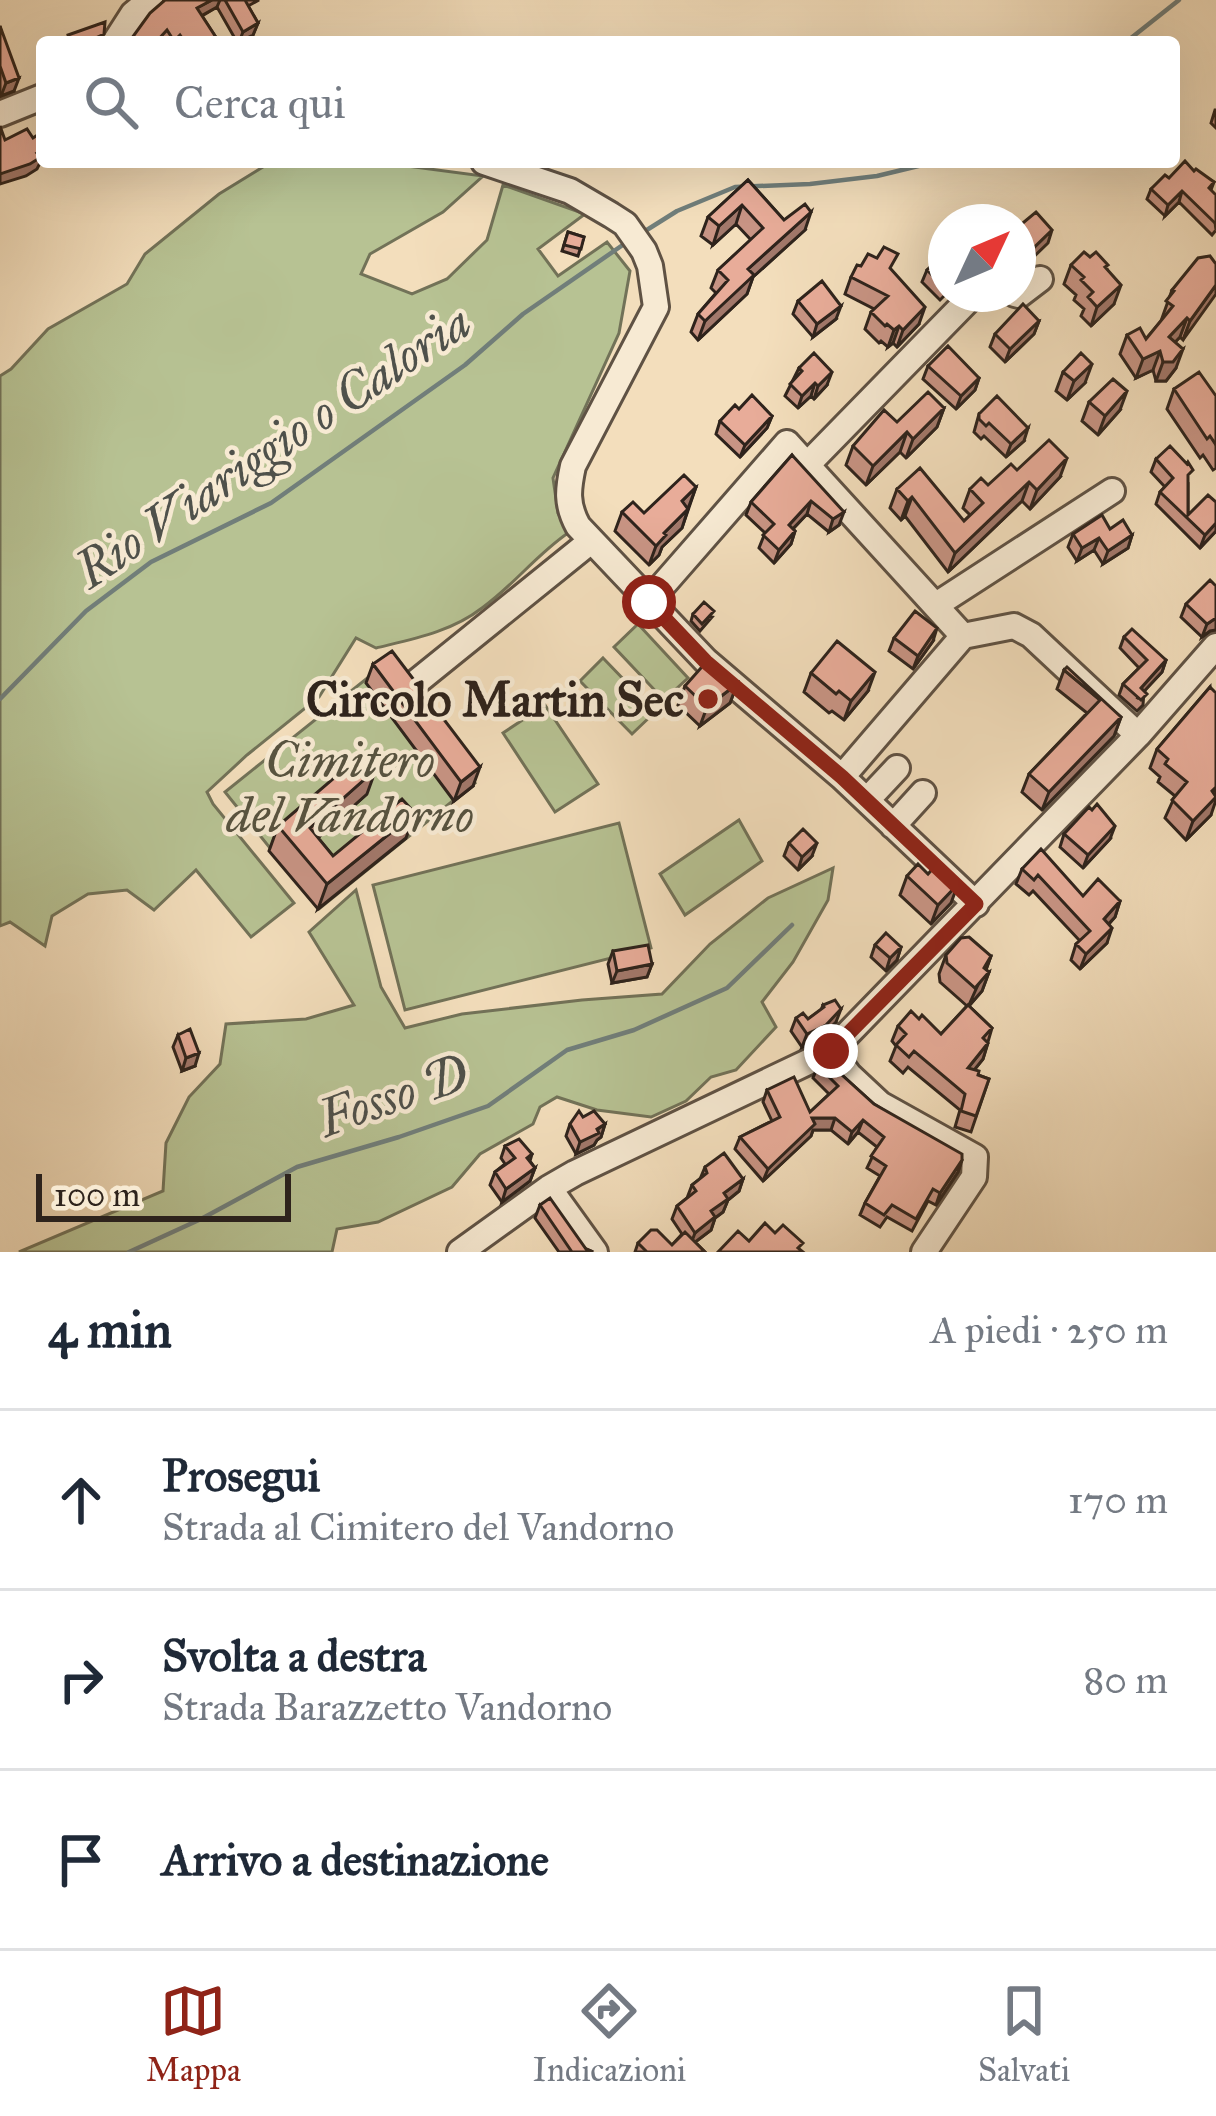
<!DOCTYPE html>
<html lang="it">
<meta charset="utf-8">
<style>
:root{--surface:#fff;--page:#f6f6f7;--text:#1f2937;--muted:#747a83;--line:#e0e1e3;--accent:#8f2418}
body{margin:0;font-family:"IM FELL Great Primer",serif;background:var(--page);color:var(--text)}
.compass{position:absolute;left:928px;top:204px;width:108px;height:108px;border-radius:50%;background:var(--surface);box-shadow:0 12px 48px #0002;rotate:46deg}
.scale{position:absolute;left:36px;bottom:30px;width:255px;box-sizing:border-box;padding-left:12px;border:6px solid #2e231c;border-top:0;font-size:33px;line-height:42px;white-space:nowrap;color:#2e231c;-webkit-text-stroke:9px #f7ead3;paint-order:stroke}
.stop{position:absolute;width:36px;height:36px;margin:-27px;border:9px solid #8f2418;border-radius:50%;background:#fff}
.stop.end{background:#8f2418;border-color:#fff;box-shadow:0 3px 12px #0008}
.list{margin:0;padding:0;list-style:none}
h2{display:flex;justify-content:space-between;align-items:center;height:156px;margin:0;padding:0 48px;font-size:51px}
h2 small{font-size:39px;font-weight:400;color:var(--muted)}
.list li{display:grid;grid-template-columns:78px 1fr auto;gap:36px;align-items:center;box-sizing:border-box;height:180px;padding:0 48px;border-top:3px solid var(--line)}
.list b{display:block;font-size:45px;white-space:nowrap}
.list p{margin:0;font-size:39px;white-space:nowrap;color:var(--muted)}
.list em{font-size:39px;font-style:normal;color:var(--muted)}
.icon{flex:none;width:66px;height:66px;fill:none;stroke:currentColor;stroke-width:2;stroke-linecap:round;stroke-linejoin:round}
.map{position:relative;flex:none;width:1216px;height:1252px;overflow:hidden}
.search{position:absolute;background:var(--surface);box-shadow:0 12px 48px #0002;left:36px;right:36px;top:36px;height:132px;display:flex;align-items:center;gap:30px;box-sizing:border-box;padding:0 42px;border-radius:12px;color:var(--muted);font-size:45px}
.sheet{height:696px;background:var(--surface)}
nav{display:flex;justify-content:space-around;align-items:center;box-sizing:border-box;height:168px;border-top:3px solid var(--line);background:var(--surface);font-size:33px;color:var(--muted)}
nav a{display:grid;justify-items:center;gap:6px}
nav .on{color:var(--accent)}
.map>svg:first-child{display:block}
</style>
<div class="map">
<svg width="1216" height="1252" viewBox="0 0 1216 1252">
<rect width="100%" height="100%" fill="#f3debc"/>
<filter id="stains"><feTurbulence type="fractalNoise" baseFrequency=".00167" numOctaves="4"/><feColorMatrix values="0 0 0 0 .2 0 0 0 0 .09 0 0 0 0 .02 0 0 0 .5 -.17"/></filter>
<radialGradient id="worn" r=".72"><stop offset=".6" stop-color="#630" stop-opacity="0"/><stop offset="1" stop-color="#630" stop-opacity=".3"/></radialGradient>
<!-- green -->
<path fill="#b7c293" stroke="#727258" stroke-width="3" d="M271,162L407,166L483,176L443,212L370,254L361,274L412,294L447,279L487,240L503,185L585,214L538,249L558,276L607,242L630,271L619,333L553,478L558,513L568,533C536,555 514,585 482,608C451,632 413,639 376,648L356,638L319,697L247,755L207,792L213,804L294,903L251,937L196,870L154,910L127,890L88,894L52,916L45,946L10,922L0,926V376L11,369L48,329L127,284L145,254L219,194Z
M638,624L688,678L664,700L614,647Z
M603,658L655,712L632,734L580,681Z
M381,667L475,783L319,909L225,792Z
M545,705L598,784L555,812L503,733Z
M739,820L762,861L685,915L660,874Z
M619,823L651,948L405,1010L373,885Z
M833,868L828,900L793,962L762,1002L776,1027L736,1070L711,1077L686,1101L651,1117L597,1110L557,1097L540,1107L533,1124L480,1154L452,1187L378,1222L337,1229L332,1252H19L163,1191L166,1143L189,1097L220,1064L226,1024L306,1019L354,1005L309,932L356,890L381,987L405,1028L462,1014L582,1000L662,994L710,944L768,898Z"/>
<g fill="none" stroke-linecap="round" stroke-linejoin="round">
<!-- stream -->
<path stroke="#717e7a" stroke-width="4.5" d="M1126,42L1179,0
M642,233L677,211L735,187L810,184L877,176L935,162
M0,699L86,611L151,562L271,503L465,365L523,314L627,242
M129,1252L201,1219L297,1167L399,1137L488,1106L567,1050L634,1030L727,988L792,925"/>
<!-- minor casing -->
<g stroke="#5f5244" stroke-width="30">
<path id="minor" d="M115,42L133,14L150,0
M0,114L42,97
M484,162L570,191L611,215L625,224L644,251L650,266L656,307L573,466C568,489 566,504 578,526L706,661L842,777L976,904
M1015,294L1019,295L1040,279
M807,465L963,636L1014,626L1031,635L1138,735
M649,601L787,443L807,465L974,294
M936,605L1112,491
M414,684L591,541
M842,777L963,636
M867,800L897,768
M893,826L923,793
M831,1051L849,1075L880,1104L975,1157L974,1177L924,1252
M549,1188L595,1252
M460,1252L549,1188L575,1173L831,1051L1138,735L1216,646"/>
</g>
<!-- minor -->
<use href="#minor" stroke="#f7ead3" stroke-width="24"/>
</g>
<!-- wall -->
<path fill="#c89484" stroke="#2e231c" stroke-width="3" d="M165,0H259L248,6L258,23L253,35L242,42H237L217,7L202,16L219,42H129Z
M0,26L14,91L1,96L0,92Z
M1215,110H1216V128L1211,123Z
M1194,171L1214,182L1211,190L1216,230L1212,235L1179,202L1165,216L1147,199L1151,189L1169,178Z
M748,180L784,220L805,230L753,277L747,294L698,340L691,332L698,314L716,293L711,288L718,270L751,240L736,224L713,245L701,236L708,217Z
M568,232L584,237L578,256L562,251Z
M946,258V294L940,300L922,282L927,270Z
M1216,264L1183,340L1180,337L1175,342L1176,368L1166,381H1156L1153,370L1136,378L1120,354L1127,335L1146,339L1161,321L1172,290Z
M1071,265L1107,269L1114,304L1091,326L1081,316L1084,309L1074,300L1076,295L1064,284Z
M892,271L919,324L897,347L893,343L888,347L881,341L879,343L865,329L871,312L874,309L845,294L851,277Z
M798,301L836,319L813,337L793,314Z
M1039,321L1034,334L1005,362L990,347L995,334Z
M928,366L979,378L975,390L956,409L923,379Z
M799,368L827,385L814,399L811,396L798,408L785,396Z
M1063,372L1085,383L1067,400L1056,391Z
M1174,389L1216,396V468L1213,470L1203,455L1200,458L1167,409Z
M1089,402L1120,410L1098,435L1082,421Z
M944,408L937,427L906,458L900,452L866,485L846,465L853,446L897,422Z
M739,409L772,416L767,428L740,457L716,434L720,421Z
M979,414L1024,441L1006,457L984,436L981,439L974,432Z
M792,455L839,525L829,532L807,514L793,529L795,531L791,544L774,563L759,548L765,533L746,515L751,502Z
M1156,459L1188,483V515L1216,531L1200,548L1156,504L1160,492L1165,487L1151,472Z
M1017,470L1060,477L1030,509L1022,501L948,572L905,516L901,520L890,508L897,489L964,521L970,515L963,508L970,489L988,485Z
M696,487L682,528L662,547L659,555L649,565L615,531L622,512L644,513Z
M1110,529L1132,535L1128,548L1103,564L1094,550L1077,561L1068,547L1073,534Z
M1216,586L1210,631L1202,637L1181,617L1186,604Z
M693,614L712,617L700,631L691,621Z
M1124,637L1166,660L1162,672L1144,691L1143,705L1137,711L1119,695L1123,684L1139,668L1120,648Z
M894,638L933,641L913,669L889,651Z
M373,664L473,786L454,801L366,683Z
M1064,670L1121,717L1114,736L1042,810L1022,792L1029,774L1087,713L1057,689Z
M811,673L868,691L844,720L832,711L829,713L804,692Z
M737,684L730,703L700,726L678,705L685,686Z
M1210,687L1211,815L1186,840L1165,818L1175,796L1158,782L1160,777L1150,768L1157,749Z
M367,794L318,838L333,856L406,838L318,909L269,851L278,826Z
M1064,834L1110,839L1083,868L1060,847Z
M789,843L812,856L798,870L784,856Z
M1022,869L1083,896L1120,901L1115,917L1109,924L1107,943L1080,969L1071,960L1076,944L1080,941L1033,891L1029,895L1016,884Z
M928,874L951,903L931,924L900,895L907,876Z
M875,945L901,947L897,960L886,971L871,957Z
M613,951L652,964L647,977L612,983L608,964Z
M946,955L991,956L986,970L989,972L982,991L969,1006L992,1028L983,1059L974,1070L978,1075L989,1079L971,1132L955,1127L960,1110L908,1067L903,1073L890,1061L896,1046L892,1041L898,1026L919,1019L941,1034L967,1006L940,982L939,974Z
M823,1005L836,1022L821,1037L802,1047L791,1031L796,1018L808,1019L821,1010Z
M178,1035L195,1066L182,1071L173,1047Z
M818,1066L842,1075L874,1104L962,1160L958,1172L936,1205L928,1201L912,1231L887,1217L880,1227L860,1215L865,1203L880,1176L867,1168L877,1147L858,1132L848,1144L831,1130H813L811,1136L763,1181L735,1149L740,1137L772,1121L763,1102L767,1090L810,1112L829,1094L813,1078Z
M583,1117L605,1124L601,1137L597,1140L594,1145L576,1154L566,1136L570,1124Z
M505,1146L532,1154L530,1161L535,1168L530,1181L502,1202L490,1185L495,1172L505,1164L501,1158Z
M705,1167L743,1179L739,1191L728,1200L723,1212L715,1218L711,1230L695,1242L705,1252H635L638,1243L672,1245L682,1234L672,1219L677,1206L687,1198L692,1185L700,1179Z
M540,1205L586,1249L593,1252H559L535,1218Z"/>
<!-- shaded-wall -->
<path fill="#a2786b" stroke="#2e231c" stroke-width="3" d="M212,0H220L217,7L192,21L197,8Z
M258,23L253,35L239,42L243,32Z
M19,78L14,91L1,96L6,83Z
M42,150V159L37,169L26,176L0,184V174Z
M1182,191L1179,202L1165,216L1168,205Z
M742,205L736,224L713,245L719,226Z
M811,212L805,230L753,277L747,294L698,340L705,321L748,269Z
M1052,230L1048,243L1018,272L1019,262Z
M1121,285L1114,304L1091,326L1097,307Z
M1216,285V294L1183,340L1190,321Z
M841,306L836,319L813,337L817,324Z
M925,307L919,324L897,347L903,330Z
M1187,318L1180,337L1162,356L1169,337Z
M1039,321L1034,334L1005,362L1010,349Z
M899,326L893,343L888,347L894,330Z
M1183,349L1176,368L1166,381H1156L1163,362Z
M1160,351L1153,370L1136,378L1143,359Z
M1092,364L1085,383L1067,400L1074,381Z
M832,372L827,385L814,399L818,386Z
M979,378L975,390L956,409L961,396Z
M815,383L811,396L798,408L802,396Z
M1127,391L1120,410L1098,435L1105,416Z
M944,408L937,427L906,458L913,439Z
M772,416L767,428L740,457L745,445Z
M1028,428L1024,441L1006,457L1011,444Z
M907,432L900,452L866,485L873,466Z
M1067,458L1060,477L1030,509L1037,490Z
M1029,482L1022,501L948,572L955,553Z
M696,487L689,506L675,520L682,501Z
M912,497L905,516L901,520L908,501Z
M811,501L807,514L784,538L789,525Z
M688,509L682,528L662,547L659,555L649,565L656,546L664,533Z
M844,512L839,525L829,532L833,519Z
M1216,523V531L1200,548L1205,535Z
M795,531L791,544L774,563L779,550Z
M1132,535L1128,548L1103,564L1108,551Z
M1099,538L1094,550L1077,561L1082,548Z
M1216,618V630L1210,631L1202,637L1207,624Z
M937,628L933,641L913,669L918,656Z
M1166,660L1162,672L1137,699L1141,688Z
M875,672L868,691L844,720L851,701Z
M737,684L730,703L700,726L707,707Z
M1121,717L1114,736L1042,810L1049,792Z
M480,767L473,786L454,801L461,782Z
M376,769L367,794L301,853L310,828Z
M1216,787V800L1211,815L1186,840L1193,821Z
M415,813L406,838L318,909L327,884Z
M1115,826L1110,839L1083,868L1088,855Z
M817,843L812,856L798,870L802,857Z
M958,884L951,903L931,924L938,905Z
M1120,901L1115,917L1099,934L1104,919Z
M1112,928L1107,943L1080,969L1086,954Z
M901,947L897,960L886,971L890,958Z
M991,956L984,975L989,972L982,991L968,1007Z
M652,964L647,977L612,983L617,971Z
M841,1009L836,1022L821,1037L802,1047L807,1034Z
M988,1043L983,1059L963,1084L968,1068Z
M199,1053L195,1066L182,1071L186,1058Z
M812,1118H835L831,1130H813L811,1136L763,1181L768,1169Z
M863,1120L858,1132L848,1144L852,1132Z
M605,1124L601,1137L597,1140L594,1145L576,1154L580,1142Z
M962,1160L958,1172L936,1205L940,1193Z
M535,1168L530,1181L502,1202L506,1189Z
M743,1179L739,1191L728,1200L723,1212L715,1218L711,1230L690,1246L695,1233L724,1193Z"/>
<!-- building -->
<path fill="#e8ac99" stroke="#2e231c" stroke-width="3" d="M165,0H212L197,8L219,42H185L180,35L174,41L167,30L156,42H129L150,13Z
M225,0H245L258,23L243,32Z
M105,22L104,34L87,42H70L68,35Z
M0,26L19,78L6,83L0,66Z
M0,126L5,140L27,129L33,138L42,132V150L37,153L41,157L30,164L0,174Z
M1185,161L1194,171L1196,169L1214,182L1209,188L1216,195V224L1182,191L1168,205L1151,189L1165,175L1169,178Z
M748,180L784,220L805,204L811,212L748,269L754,275L705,321L698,314L728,280L718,270L763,228L742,205L719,226L708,217Z
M1036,212L1052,230L1019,262L1018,227Z
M568,232L584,237L581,249L564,245Z
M884,247L898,254L890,268L925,307L903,330L899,326L894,330L887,324L885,326L871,312L888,296L851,277L857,265L861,266L868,254L877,258Z
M1084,252L1090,257L1096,252L1108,265L1105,267L1121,285L1097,307L1088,297L1093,292L1081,280L1084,277L1071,265Z
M1210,256L1216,264V285L1190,321L1187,318L1169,337L1183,349L1173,362H1163L1160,351L1143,359L1127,335L1140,328L1146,339L1173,306L1166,301L1174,291L1172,290L1198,258Z
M940,257L944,261L946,258V285L944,287L927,270Z
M822,281L841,306L817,324L798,301Z
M1023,304L1039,321L1010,349L995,334Z
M948,346L979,378L961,396L928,366Z
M814,353L832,372L818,386L815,383L802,396L790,384L802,371L799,368Z
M1081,353L1092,364L1074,381L1063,372Z
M1199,372L1216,396V445L1210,436L1207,439L1174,389Z
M1113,379L1127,391L1105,416L1089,402Z
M928,392L944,408L913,439L907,432L873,466L853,446L884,410L897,422Z
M752,395L772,416L745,445L720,421L735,405L739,409Z
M997,396L1028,428L1011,444L989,423L986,426L979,419V414Z
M1049,440L1067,458L1037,490L1029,482L955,553L912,497L908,501L897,489L920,468L964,521L983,503L970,489L981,478L988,485L1011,464L1017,470Z
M1170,446L1187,464L1188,462L1193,470L1188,475V515L1208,495L1216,502V523L1205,535L1160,492L1173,478L1156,459Z
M792,455L844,512L833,519L811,501L789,525L795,531L779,550L763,535L774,524L751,502Z
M684,475L696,487L682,501L688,509L664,533L666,535L656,546L622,512L633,502L644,513Z
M1102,515L1110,529L1123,520L1132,535L1108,551L1099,538L1082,548L1073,534Z
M1210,580L1216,586V618L1207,624L1186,604Z
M704,602L714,611L702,624L693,614Z
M915,611L937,628L918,656L894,638Z
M1132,629L1166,660L1141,688L1147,694L1141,700L1123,684L1147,660L1124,637Z
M837,641L875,672L851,701L839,691L836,694L811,673Z
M392,651L480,767L461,782L373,664Z
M708,660L737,684L707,707L685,686Z
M1067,667L1121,717L1049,792L1029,774L1100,700L1064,670Z
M1210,687L1216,693V787L1212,791L1216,797L1193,821L1172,800L1187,782L1165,764L1168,759L1157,749Z
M362,754L376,769L310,828L333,856L402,799L415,813L327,884L278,826Z
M1097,804L1115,826L1088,855L1064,834L1089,807L1092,810Z
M803,829L817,843L802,857L789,843Z
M1041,849L1083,896L1098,879L1120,901L1104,919L1112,928L1086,954L1076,944L1090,931L1038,875L1034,880L1022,869Z
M918,864L928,874L937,864L958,884L938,905L907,876Z
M886,933L901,947L890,958L875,945Z
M969,937L991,956L984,968L989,972L975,988L947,963L946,955L961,938Z
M648,945L652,964L617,971L613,951Z
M835,1000L841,1009L826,1025L807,1034L796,1018L803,1013L808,1019L824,1007L823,1005Z
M968,1005L992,1028L983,1038L988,1043L968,1068L979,1071L978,1075L989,1079L976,1116L961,1111L965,1094L914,1051L909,1057L896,1045L906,1034L898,1026L911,1011L919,1019L922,1015L941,1034Z
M190,1029L199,1053L186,1058L178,1035Z
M830,1060L842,1075L874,1104L962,1154V1160L940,1193L933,1189L916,1219L892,1205L884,1215L865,1203L886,1166L871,1156L884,1137L863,1120L852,1132L835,1118H812L815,1124L768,1169L740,1137L780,1117L767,1090L794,1077L810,1112L838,1086L818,1066Z
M579,1111L583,1117L594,1111L605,1124L597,1129L599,1133L580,1142L570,1124Z
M519,1139L532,1154L527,1158L535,1168L506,1189L495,1172L515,1158L505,1146Z
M724,1153L743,1179L724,1193L728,1199L711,1211L715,1217L695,1233L677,1206L696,1191L692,1185L707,1173L705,1167Z
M550,1198L586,1249L593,1252H572L540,1205Z
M765,1223L775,1233L783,1225L803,1243L798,1248L803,1252H718L738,1231L749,1241Z
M651,1230H657L672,1245L685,1232L705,1252H647L638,1243Z"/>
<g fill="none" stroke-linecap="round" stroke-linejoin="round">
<!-- route -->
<path stroke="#8f2418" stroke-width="15" d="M649,602L706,662L842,777L976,904L831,1051"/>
</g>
<!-- markers -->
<circle fill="#8f2418" stroke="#f7ead3" stroke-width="4.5" cx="708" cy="699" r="12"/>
<g text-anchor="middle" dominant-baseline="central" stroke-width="9" stroke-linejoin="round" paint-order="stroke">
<!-- poi labels -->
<g font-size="48" font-weight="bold" fill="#2e231c" stroke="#f7ead3" text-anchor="end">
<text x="684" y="699">Circolo Martin Sec</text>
</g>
<!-- park labels -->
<g font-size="48" font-style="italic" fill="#575340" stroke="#f7ead3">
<text x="350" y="760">Cimitero<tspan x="350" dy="55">del Vandorno</tspan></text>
</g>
<!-- water labels -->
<g font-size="51" font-style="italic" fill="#4f514b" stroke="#f7ead3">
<text transform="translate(273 446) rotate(-34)">Rio Viariggio o Caloria</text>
<text transform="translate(393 1096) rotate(-19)">Fosso D</text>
</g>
</g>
<rect width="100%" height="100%" filter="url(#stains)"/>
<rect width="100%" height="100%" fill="url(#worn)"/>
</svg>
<svg class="compass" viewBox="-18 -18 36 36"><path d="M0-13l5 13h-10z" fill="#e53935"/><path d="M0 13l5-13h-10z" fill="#747a83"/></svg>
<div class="scale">100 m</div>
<div class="stop" style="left:649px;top:602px"></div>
<div class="stop end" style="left:831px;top:1051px"></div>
<div class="search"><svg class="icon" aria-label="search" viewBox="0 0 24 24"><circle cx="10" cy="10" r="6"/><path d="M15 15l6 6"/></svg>Cerca qui</div>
</div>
<section class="sheet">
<h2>4 min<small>A piedi · 250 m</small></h2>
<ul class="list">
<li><svg class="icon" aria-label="ahead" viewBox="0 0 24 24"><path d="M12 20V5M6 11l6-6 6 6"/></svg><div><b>Prosegui</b><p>Strada al Cimitero del Vandorno</p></div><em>170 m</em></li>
<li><svg class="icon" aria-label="right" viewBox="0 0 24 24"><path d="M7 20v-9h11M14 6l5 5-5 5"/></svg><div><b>Svolta a destra</b><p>Strada Barazzetto Vandorno</p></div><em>80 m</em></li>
<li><svg class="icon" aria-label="arrive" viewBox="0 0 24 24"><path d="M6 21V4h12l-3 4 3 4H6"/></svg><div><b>Arrivo a destinazione</b></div></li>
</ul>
</section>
<nav>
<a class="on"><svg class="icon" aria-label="map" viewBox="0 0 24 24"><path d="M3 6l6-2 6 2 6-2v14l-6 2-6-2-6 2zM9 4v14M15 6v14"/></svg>Mappa</a>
<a><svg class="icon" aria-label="directions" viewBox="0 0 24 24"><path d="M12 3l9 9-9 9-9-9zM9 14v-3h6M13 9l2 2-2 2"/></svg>Indicazioni</a>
<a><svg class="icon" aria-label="saved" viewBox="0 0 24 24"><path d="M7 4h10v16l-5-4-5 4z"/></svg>Salvati</a>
</nav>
